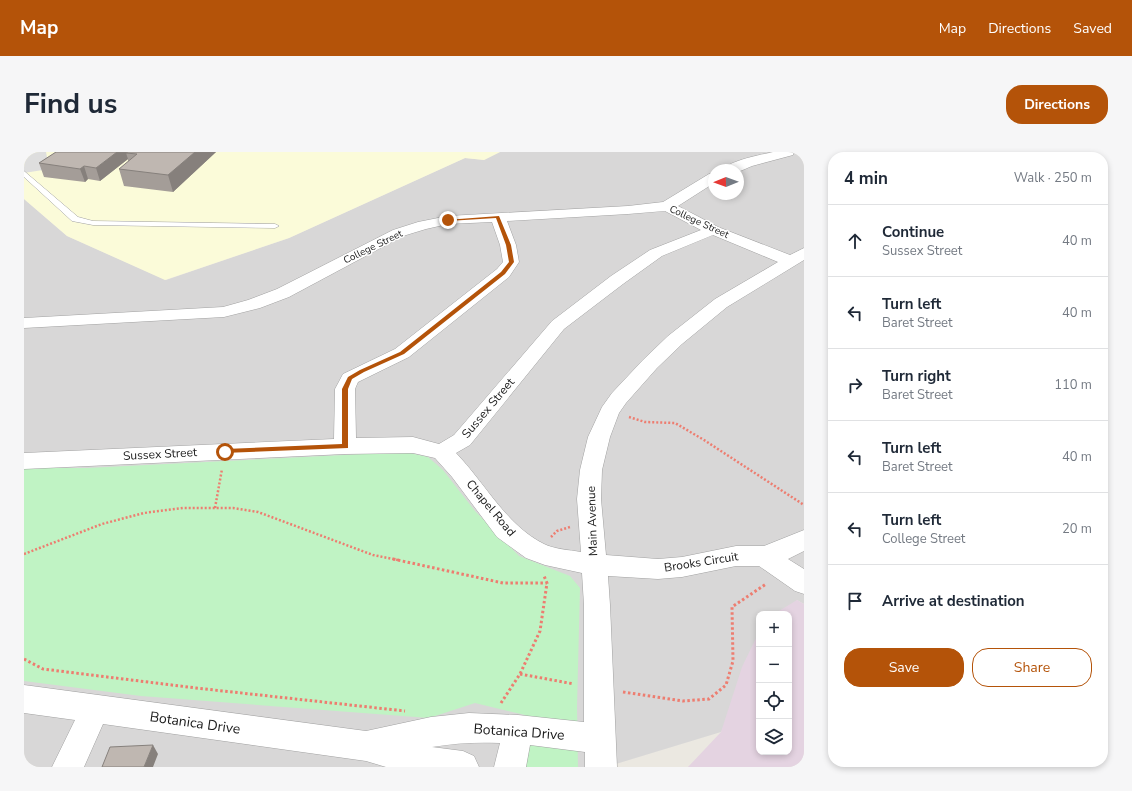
<!DOCTYPE html>
<meta charset="utf-8">
<style>
:root{--surface:#fff;--page:#f6f6f7;--text:#1f2937;--muted:#747a83;--line:#e0e1e3;--accent:#b45309}
body{margin:0;font-family:"Nunito Sans",sans-serif;background:var(--page);color:var(--text)}
.controls{position:absolute;right:12px;bottom:12px;display:grid;overflow:hidden;border-radius:8px;box-shadow:0 2px 6px #0003}
.controls button{width:36px;height:36px;display:grid;place-items:center;padding:0;border:0;border-bottom:1px solid var(--line);background:var(--surface);color:var(--text);font:20px sans-serif}
.compass{position:absolute;left:684px;top:12px;width:36px;height:36px;border-radius:50%;background:var(--surface);box-shadow:0 2px 6px #0003;rotate:269deg}
.stop{position:absolute;width:12px;height:12px;margin:-9px;border:3px solid #b45309;border-radius:50%;background:#fff}
.stop.end{background:#b45309;border-color:#fff;box-shadow:0 1px 4px #0008}
.list{margin:0;padding:0;list-style:none}
h2{display:flex;justify-content:space-between;align-items:center;height:52px;margin:0;padding:0 16px;font-size:17px}
h2 small{font-size:13px;font-weight:400;color:var(--muted)}
.list li{display:grid;grid-template-columns:26px 1fr auto;gap:12px;align-items:center;box-sizing:border-box;height:72px;padding:0 16px;border-top:1px solid var(--line)}
.list b{display:block;font-size:15px;white-space:nowrap}
.list p{margin:0;font-size:13px;white-space:nowrap;color:var(--muted)}
.list em{font-size:13px;font-style:normal;color:var(--muted)}
.actions{display:flex;gap:8px;padding:12px 16px}
.actions a{flex:1;padding:9px 0;border:1px solid var(--accent);border-radius:16px;text-align:center;font-size:14px;color:var(--accent)}
.actions .main{background:var(--accent);color:#fff}
.icon{flex:none;width:22px;height:22px;fill:none;stroke:currentColor;stroke-width:2;stroke-linecap:round;stroke-linejoin:round}
.map{position:relative;flex:none;width:780px;height:615px;overflow:hidden;border-radius:16px}
header{display:flex;align-items:center;gap:24px;box-sizing:border-box;height:56px;padding:0 20px;background:var(--accent);color:#fff}
header strong{font-size:19px}
nav{display:flex;gap:22px;margin-inline-start:auto;font-size:14px}
.intro{display:flex;align-items:center;justify-content:space-between;box-sizing:border-box;height:96px;padding:0 24px}
h1{margin:0;font-size:28px}
.button{padding:10px 18px;border-radius:16px;background:var(--accent);color:#fff;font-size:14px;font-weight:700}
main{display:flex;gap:24px;padding:0 24px}
aside{flex:1;background:var(--surface);border-radius:16px;box-shadow:0 2px 6px #0003}
.map>svg:first-child{display:block}
</style>
<header>
<strong>Map</strong>
<nav><a>Map</a><a>Directions</a><a>Saved</a></nav>
</header>
<div class="intro"><h1>Find us</h1><a class="button">Directions</a></div>
<main>
<div class="map">
<svg width="780" height="615" viewBox="0 0 780 615">
<rect width="100%" height="100%" fill="#ebe8e1"/>
<!-- residential -->
<path fill="#d8d7d7" fill-rule="evenodd" d="M476,0H780V452L773,448L765,462H735V514L697,580L582,615H0V47L43,84L142,128L265,86L441,6L460,8ZM690,18H714V42H690Z"/>
<!-- industrial -->
<path fill="#e4d3e1" d="M773,448L780,452V615H664L697,580L718,515L735,480V600H765V462H750Z"/>
<!-- education -->
<path fill="#fbfbd9" d="M0,0H476L460,8L441,6L265,86L141,128L43,84L0,47Z"/>
<!-- park -->
<path fill="#c0f3c4" d="M381,300L404,305L419,318L451,359L495,404L546,424L556,436L553,555L554,615H499L501,563L451,551L405,566L117,544L0,529V316H63Z"/>
<!-- parking -->
<path fill="#dedede" d="M0,0H22L25,17L0,21Z"/>
<g fill="none" stroke-linecap="round" stroke-linejoin="round">
<!-- lane casing -->
<g stroke="#a1a1a1" stroke-width="1">
<path id="lane" d="M0,19L54,65L69,69L251,72L255,74L251,76L69,73L48,69L0,25Z"/>
</g>
<!-- street casing -->
<g stroke="#a1a1a1" stroke-width="1">
<path id="street" d="M749,0H770L769,3L728,14L714,20V18H699C706,8 737,3 749,0Z
M690,21V31L654,54L694,75L766,103L780,96V108L703,155L658,192L633,216L602,251L595,261L586,285L578,318L577,347L582,403L634,407L658,405L712,394H740L780,378V399L764,407L780,417V442L771,439L735,414H712L658,425L634,427L584,424L586,453L593,615H561V600L506,593L502,615H470L476,591C453,590 431,591 408,595L439,599L450,604L455,615H362L342,609L79,572L60,615H28L51,568L0,561V533L342,579L407,565L445,561L494,563L560,570V453L558,421L521,413L502,406L473,385L428,325L411,306L389,301L321,302L0,317V301L310,287L311,237L319,222L371,197L473,117L479,110L476,93L468,70L424,72L402,77L379,84L265,145L236,156L200,165L0,176V166L199,155L224,148L253,137L369,78L394,70L424,64L604,54L639,50L685,22ZM641,59L677,78L626,98L587,124L528,169L430,283L415,292L389,285L332,286L331,237L334,230L385,205L485,125L495,110L492,93L483,69L604,62ZM689,83L754,110L691,147L644,184L619,208L588,241L578,255L564,285L556,318L553,347L557,400C545,398 530,397 520,392C482,373 461,331 432,301L446,293L540,177L599,132L638,104Z"/>
</g>
<!-- path-far1 -->
<path stroke="#ed7d70" stroke-width="2.5" stroke-dasharray="2 2" stroke-linecap="butt" d="M605,265L621,270L651,271L680,288L780,353
M191,356L198,317
M527,385L533,379L546,375
M0,402L78,372L120,361L159,356H209L234,360L349,403L374,408"/>
<!-- path -->
<path stroke="#ed7d70" stroke-width="3" stroke-dasharray="2.5 2.5" stroke-linecap="butt" d="M369,407L479,431H523
M0,507L19,517L172,536L381,559
M496,522L550,532
M599,540L659,549L685,547L702,533L709,509L708,455L742,432
M477,551L496,522L516,479L523,431L520,424"/>
<!-- lane -->
<use href="#lane" fill="#fff" fill-rule="evenodd"/>
<!-- street -->
<use href="#street" fill="#fff" fill-rule="evenodd"/>
</g>
<!-- wall -->
<path fill="#a49d98" d="M32,0H192L149,40L100,34L95,17L104,10V7L76,29L64,27L61,30L20,25L15,11Z"/>
<!-- shaded-wall -->
<path fill="#86807c" d="M93,0H107L102,1L104,7L76,29L72,16Z
M171,0H192L149,40L144,23Z
M60,14L64,27L61,30L56,17Z
M129,593L134,602L129,615H120Z"/>
<!-- building -->
<path fill="#bfb7b1" stroke="#86807c" d="M32,0H93L72,16L60,14L56,17L15,11Z
M104,0H171L144,23L95,17L113,2L102,1Z
M129,593L120,615H78L86,595Z"/>
<!-- route -->
<path fill="#b45309" d="M475,64L487,93L490,110L481,122L380,202L340,220L328,227L324,237V296L199,301L198,300L201,297L318,292V237L324,225L336,218L376,200L477,120L485,110L482,93L472,66L424,69L422,68Z"/>
<g text-anchor="middle" dominant-baseline="central" stroke-width="3" stroke-linejoin="round" paint-order="stroke">
<!-- far-street labels -->
<g font-size="10" fill="#1a1a1a" stroke="#fff">
<text transform="translate(675 70) rotate(25)">College Street</text>
<text transform="translate(349 95) rotate(-26)">College Street</text>
</g>
<!-- street labels -->
<g font-size="12" fill="#1a1a1a" stroke="#fff">
<text transform="translate(464 256) rotate(-50)">Sussex Street</text>
<text transform="translate(136 302) rotate(-3)">Sussex Street</text>
<text transform="translate(467 356) rotate(50)">Chapel Road</text>
<text transform="translate(568 369) rotate(-92)">Main Avenue</text>
<text transform="translate(677 410) rotate(-9)">Brooks Circuit</text>
</g>
<!-- near-street labels -->
<g font-size="14" fill="#1a1a1a" stroke="#fff">
<text transform="translate(171 571) rotate(8)">Botanica Drive</text>
<text transform="translate(495 580) rotate(4)">Botanica Drive</text>
</g>
</g>
</svg>
<div class="controls">
<button>+</button>
<button>−</button>
<button><svg class="icon" aria-label="locate" viewBox="0 0 24 24"><circle cx="12" cy="12" r="6"/><path d="M12 2v4M12 18v4M2 12h4M18 12h4"/></svg></button>
<button><svg class="icon" aria-label="layers" viewBox="0 0 24 24"><path d="M12 4l9 5-9 5-9-5zM3 14l9 5 9-5"/></svg></button>
</div>
<svg class="compass" viewBox="-18 -18 36 36"><path d="M0-13l5 13h-10z" fill="#e53935"/><path d="M0 13l5-13h-10z" fill="#747a83"/></svg>
<div class="stop" style="left:201px;top:300px"></div>
<div class="stop end" style="left:424px;top:68px"></div>
</div>
<aside>
<h2>4 min<small>Walk · 250 m</small></h2>
<ul class="list">
<li><svg class="icon" aria-label="ahead" viewBox="0 0 24 24"><path d="M12 20V5M6 11l6-6 6 6"/></svg><div><b>Continue</b><p>Sussex Street</p></div><em>40 m</em></li>
<li><svg class="icon" aria-label="left" viewBox="0 0 24 24"><path d="M17 20v-9H6M10 6l-5 5 5 5"/></svg><div><b>Turn left</b><p>Baret Street</p></div><em>40 m</em></li>
<li><svg class="icon" aria-label="right" viewBox="0 0 24 24"><path d="M7 20v-9h11M14 6l5 5-5 5"/></svg><div><b>Turn right</b><p>Baret Street</p></div><em>110 m</em></li>
<li><svg class="icon" aria-label="left" viewBox="0 0 24 24"><path d="M17 20v-9H6M10 6l-5 5 5 5"/></svg><div><b>Turn left</b><p>Baret Street</p></div><em>40 m</em></li>
<li><svg class="icon" aria-label="left" viewBox="0 0 24 24"><path d="M17 20v-9H6M10 6l-5 5 5 5"/></svg><div><b>Turn left</b><p>College Street</p></div><em>20 m</em></li>
<li><svg class="icon" aria-label="arrive" viewBox="0 0 24 24"><path d="M6 21V4h12l-3 4 3 4H6"/></svg><div><b>Arrive at destination</b></div></li>
</ul>
<div class="actions"><a class="main">Save</a><a>Share</a></div>
</aside>
</main>
